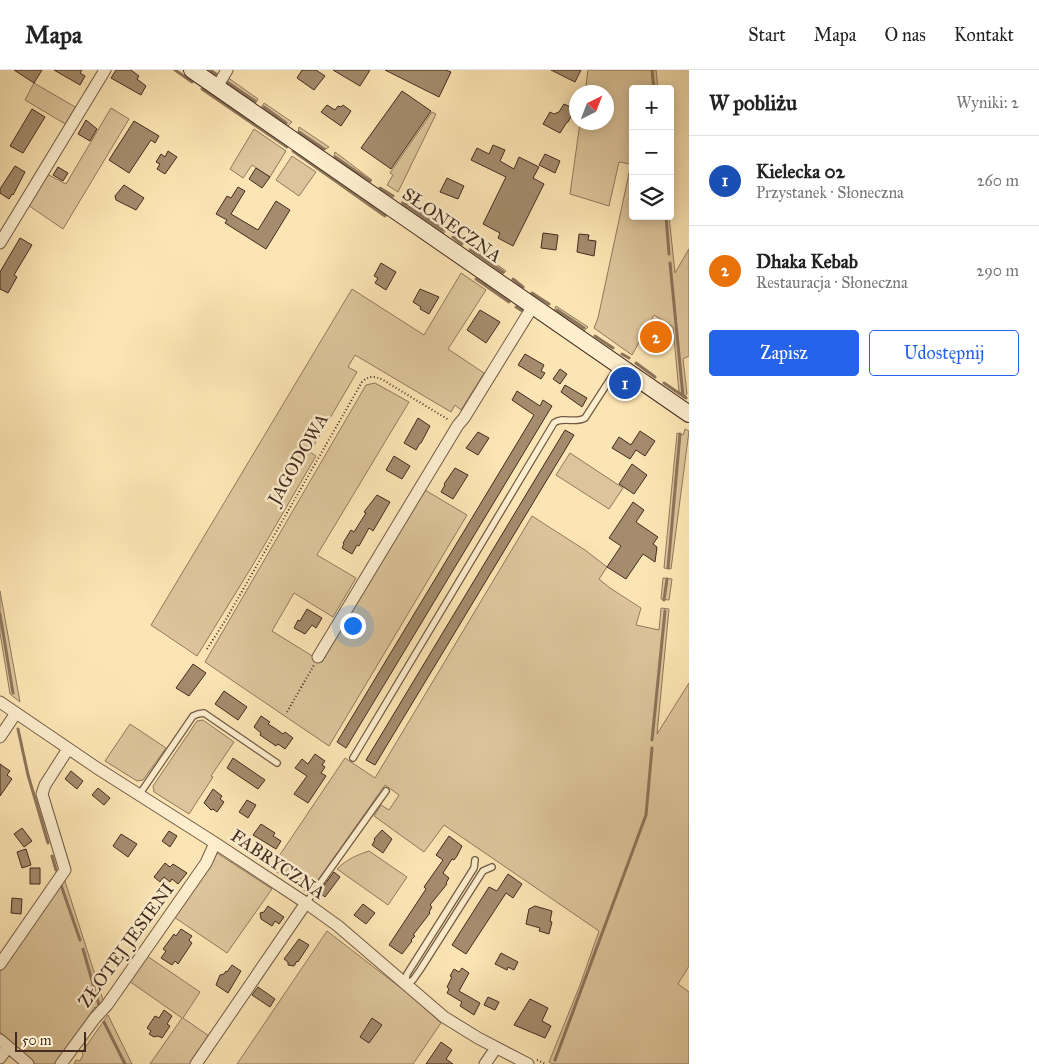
<!DOCTYPE html>
<html lang="pl">
<meta charset="utf-8">
<style>
:root{--surface:#fff;--page:#f6f6f6;--text:#222;--muted:#767676;--line:#e0e0e0;--accent:#2563eb}
body{margin:0;font-family:"IM FELL Great Primer",serif;background:var(--page);color:var(--text)}
.controls{position:absolute;right:15px;top:15px;display:grid;overflow:hidden;border-radius:5px;box-shadow:0 2px 12px #0003}
.controls button{width:45px;height:45px;display:grid;place-items:center;padding:0;border:0;border-bottom:1px solid var(--line);background:var(--surface);color:var(--text);font:25px sans-serif}
.compass{position:absolute;left:569px;top:15px;width:45px;height:45px;border-radius:50%;background:var(--surface);box-shadow:0 2px 12px #0003;rotate:42deg}
.scale{position:absolute;left:15px;bottom:12px;width:71px;box-sizing:border-box;padding-left:5px;border:2px solid #442b20;border-top:0;font-size:14px;line-height:18px;white-space:nowrap;color:#442b20;-webkit-text-stroke:4px #fdeece;paint-order:stroke}
.you{position:absolute;left:352px;top:555px;width:18px;height:18px;margin:-12px;border:4px solid #fff;border-radius:50%;background:#1a73e8;box-shadow:0 0 0 8px #1a73e833}
.badge{display:grid;place-items:center;width:32px;height:32px;border-radius:50%;background:var(--accent);color:#fff;font-size:16px;font-weight:700}
.pin{position:absolute;translate:-50% -50%;border:2px solid #fff;box-shadow:0 1px 5px #0006}
.list{margin:0;padding:0;list-style:none}
h2{display:flex;justify-content:space-between;align-items:center;height:65px;margin:0;padding:0 20px;font-size:21px}
h2 small{font-size:16px;font-weight:400;color:var(--muted)}
.list li{display:grid;grid-template-columns:32px 1fr auto;gap:15px;align-items:center;box-sizing:border-box;height:90px;padding:0 20px;border-top:1px solid var(--line)}
.list b{display:block;font-size:19px;white-space:nowrap}
.list p{margin:0;font-size:16px;white-space:nowrap;color:var(--muted)}
.list em{font-size:16px;font-style:normal;color:var(--muted)}
.actions{display:flex;gap:10px;padding:15px 20px}
.actions a{flex:1;padding:11px 0;border:1px solid var(--accent);border-radius:5px;text-align:center;font-size:18px;color:var(--accent)}
.actions .main{background:var(--accent);color:#fff}
.icon{flex:none;width:28px;height:28px;fill:none;stroke:currentColor;stroke-width:2;stroke-linecap:round;stroke-linejoin:round}
.map{position:relative;flex:none;width:689px;height:994px;overflow:hidden}
header{display:flex;align-items:center;gap:30px;box-sizing:border-box;height:70px;padding:0 25px;background:var(--surface);border-bottom:1px solid var(--line)}
header strong{font-size:24px}
nav{display:flex;gap:28px;margin-inline-start:auto;font-size:18px}
main{display:flex}
aside{flex:1;background:var(--surface)}
.map>svg:first-child{display:block}
</style>
<header>
<strong>Mapa</strong>
<nav><a>Start</a><a>Mapa</a><a>O nas</a><a>Kontakt</a></nav>
</header>
<main>
<div class="map">
<svg width="689" height="994" viewBox="0 0 689 994">
<rect width="100%" height="100%" fill="#fce5b4"/>
<filter id="stains"><feTurbulence type="fractalNoise" baseFrequency=".004" numOctaves="4"/><feColorMatrix values="0 0 0 0 .2 0 0 0 0 .09 0 0 0 0 .02 0 0 0 .5 -.17"/></filter>
<radialGradient id="worn" r=".72"><stop offset=".6" stop-color="#630" stop-opacity="0"/><stop offset="1" stop-color="#630" stop-opacity=".3"/></radialGradient>
<!-- green -->
<path fill="#ddc59b" stroke="#90785e" d="M588,0H656L658,19H633V146H669L675,203L689,179V286L683,289L687,324L685,326L679,322L673,257L654,245L632,285L594,258L598,248L631,94L619,92L609,136L570,124L580,53L606,52V22H585Z
M227,7L258,29L255,34L226,14Z
M34,13L77,38L67,55L25,30Z
M264,33L292,52L288,56L285,55L262,39L261,38Z
M111,38L129,49L63,159L28,135L47,104L66,114Z
M432,42L436,44L398,122L387,115L393,105L390,103Z
M299,57L329,77L324,80L298,64Z
M254,59L286,81L270,107L252,95L243,108L230,99Z
M335,82L372,110L368,112L365,110L334,87Z
M292,86L316,102L299,126L276,110Z
M403,130L446,159L444,163L404,136L401,134Z
M471,176L506,201L503,204L470,183L469,180Z
M461,203L486,220L448,279L484,303L461,340L455,335L451,342L355,285L348,297L357,302L310,382L316,386L254,493L197,586L151,555L352,219L424,265Z
M556,236L588,257L584,261L554,241Z
M375,313L409,332L317,485L356,508L333,547L294,523L272,561L322,592L425,420L467,445L329,676L205,592L366,315Z
M685,359L689,361L671,499L664,498L677,363L683,365Z
M570,383L623,418L609,439L556,405Z
M532,446L585,480L607,497L599,509L610,518L641,538L636,555L659,560L661,538L669,539L657,664L689,613V896L678,914L689,922V994H553L549,992L580,915L599,861L444,755L424,782L374,746L381,735L389,740L399,725L385,715L311,820L305,821L271,798L345,688L375,708Z
M663,508L672,509L669,530L661,529Z
M0,521L20,632L10,624L0,563Z
M203,650L234,672L211,706L213,707L189,744L154,722L153,716L197,651Z
M130,654L166,678L143,710L137,711L105,691Z
M369,781L407,807L388,835L337,799C347,789 357,785 369,781Z
M217,783L272,819L227,883L174,847Z
M64,808L104,933L97,939L95,937L55,994H36L0,962V902Z
M327,861L410,925L441,953L413,994H237Z
M147,886L200,922L183,948L209,966L190,994H150L182,948L129,911Z
M108,945L132,994H74L76,990L80,991L83,985L82,982Z"/>
<g fill="none" stroke-linecap="round" stroke-linejoin="round">
<!-- stream -->
<path stroke="#8d755b" stroke-width="3" d="M175,0L192,12
M210,0L216,4
M652,0L654,19
M227,12L255,31
M202,19L287,77
M264,37L286,53
M299,62L324,79
M293,81L385,146
M335,87L370,111
M380,118L393,126
M403,133L443,160
M666,146L669,184
M453,167L462,174
M471,180L503,202
M670,193L683,326
M476,209L509,232
M513,209L523,217
M532,223L549,234
M516,237L524,242
M557,240L584,258
M595,266L613,278
M622,284L629,288
M636,293L655,307
M664,313L686,328
M668,498L680,364
M664,530L667,509
M0,544L13,623
M18,659L28,705L48,773
M652,670L665,541
M52,786L56,800
M61,815L80,870
M83,879L99,935
M104,952L125,994
M555,990L646,745L652,678"/>
</g>
<!-- building -->
<path fill="#a48c6d" stroke="#442b20" d="M14,0H42L34,13Z
M54,0H82L80,3L85,6L80,15Z
M116,0H131L139,6L137,9L146,16L141,25L111,8Z
M302,0H316L325,6L314,20L297,8Z
M333,0H370L360,16Z
M385,0H446L451,2L439,27Z
M551,0H581L575,12Z
M402,21L431,41L391,99L361,78Z
M564,34L575,39L568,52H567L560,63L543,54L550,42L554,44L559,42Z
M327,35L335,40L338,36L341,37L343,35L351,41L341,56L321,42Z
M32,39L45,47L23,83L10,76Z
M86,50L97,59L90,71L78,64Z
M134,51L159,66L155,73L151,70L129,103L109,90Z
M493,75L505,80L500,91L514,99L519,87L539,97L533,108L544,114L513,176L498,168L500,163L483,154L506,107L471,90L477,78L489,84Z
M168,81L177,87L165,104L157,99L160,94L156,92L161,84L165,87Z
M545,84L560,91L555,103L539,95Z
M15,96L25,102L13,125L12,124L9,129L0,123V119Z
M58,97L68,103L63,111L53,105Z
M256,98L270,107L262,118L249,109Z
M447,108L464,116L458,129L440,122Z
M124,115L144,128L136,140L116,130L115,126Z
M238,117L245,121L231,144L258,160L276,131L290,140L266,179L225,153L227,150L216,144L227,126L231,128Z
M543,163L558,165L556,180L541,178Z
M579,164L589,165L588,170L596,171L594,186L577,182Z
M20,168L32,175L14,205L17,207L8,223L0,219V202Z
M381,193L396,202L386,220L375,213L378,208L374,206Z
M420,219L439,227L429,244L420,239L421,237L413,232Z
M480,240L500,252L486,273L467,260Z
M655,259L664,265L661,270L667,273L660,284L645,274Z
M525,284L544,295L541,301L545,303L541,309L518,295Z
M560,299L567,304L560,314L553,309Z
M565,315L587,328L582,337L561,322Z
M517,321L540,336L543,330L552,336L346,678L337,672L534,345L512,330Z
M418,348L430,356L421,373H420L416,380L404,373Z
M565,360L574,365L375,695L366,690Z
M640,361L655,371L645,386L636,380L630,389L612,378L619,367L631,375Z
M478,362L489,368L478,385L466,378Z
M394,386L410,396L402,409L386,400Z
M632,394L647,405L634,424L619,414Z
M455,398L468,405L453,429L441,422L445,415L444,414Z
M377,425L390,432L373,461L369,458L359,476L357,475L352,484L342,478L344,474L343,473L351,460L354,462L366,443L364,442Z
M633,432L644,440L636,452L658,467L653,474L657,477L655,492L643,484L626,509L607,497L621,476L609,468Z
M307,539L322,548L316,558L312,555L305,564L294,558L298,550L300,551Z
M193,594L206,603L189,626L176,618Z
M224,621L247,637L238,650L215,634Z
M261,646L270,652L268,654L276,659L283,664L285,662L293,668L285,679L278,674L276,676L260,665L261,663L254,657Z
M315,684L325,691L322,695L325,697L321,703L326,706L308,733L294,724L307,706L295,698L302,689L308,694Z
M233,688L265,710L258,719L227,698Z
M0,694L10,701L7,705L12,709L0,726Z
M71,701L83,711L77,719L65,709Z
M98,718L110,728L104,735L92,725Z
M213,719L222,726L220,729L224,732L217,742L213,739L211,740L204,733Z
M247,730L256,735L248,748L239,742Z
M261,754L275,763L273,766L281,771L276,779L253,765Z
M22,758L32,771L24,777L14,764Z
M382,760L392,769L383,783L372,775L375,770L374,769Z
M169,761L177,766L170,777L162,771Z
M121,764L137,774L128,787L113,776Z
M449,766L462,776L457,786L454,790L452,789L443,803L449,808L446,813L447,814L430,835L432,837L429,842L430,843L413,865L415,866L411,870L412,871L402,884L389,875L426,819L424,817L443,790L436,785Z
M26,779L31,795L22,798L17,782Z
M165,793L170,797L173,794L187,803L178,814L172,809L170,812L164,807L160,812L154,807Z
M30,798H40V814H30Z
M334,802L340,807L325,827L319,822Z
M508,804L522,814L513,828L506,823L466,884L452,875L489,817L497,821Z
M12,828L22,829L21,844L11,843Z
M363,834L375,843L366,854L354,845Z
M268,836L284,847L279,854L275,851L272,856L261,849L260,843L264,842Z
M535,836L552,841L550,851L552,852L549,864L539,861L540,858L526,854L529,839Z
M181,859L192,866L189,870L192,873L178,894L175,891L172,895L161,888L166,881L163,879L174,864L176,866Z
M299,869L309,875L298,892L297,891L294,896L288,895V892L284,889Z
M501,883L518,892L514,900L508,897L507,900L495,894Z
M232,895L241,901L228,923L216,915L220,905L224,904L226,901L227,902Z
M462,898L469,903L459,921L480,933L474,945L460,936L462,932L447,923L449,919L447,917L452,907L450,906L454,899L459,902Z
M258,917L275,929L270,937L252,925Z
M488,927L499,932L495,940L484,935Z
M530,929L548,938L542,951L551,956L545,968L514,955Z
M164,940L172,946L167,954L170,956L162,968L158,966L154,967L149,964L151,961L147,958L155,946L159,948Z
M372,948L382,955L369,973L360,967Z
M441,972L452,980L446,989L453,994H426Z"/>
<g fill="none" stroke-linecap="round" stroke-linejoin="round">
<!-- lane casing -->
<g stroke="#725a45" stroke-width="8">
<path id="lane" d="M353,688L554,353C563,346 575,354 585,348L618,297
M139,725L193,646L198,644L204,643L277,693
M306,833L386,721
M405,913L407,904L474,798L475,790
M405,914L413,910L420,900L483,801L492,797"/>
</g>
<!-- street casing -->
<g stroke="#725a45" stroke-width="13">
<path id="street" d="M217,17L227,0
M0,173L105,0
M318,587L458,355L464,348L533,236
M0,632L97,698L215,773L306,833L338,856L444,947L478,968L528,994
M0,667L16,643
M0,894L65,800L42,724L45,715L68,679
M0,970L28,994
M0,988L8,977
M61,994L95,948L107,935L206,793L215,773
M196,994L306,833
M485,994L496,978"/>
</g>
<!-- secondary casing -->
<g stroke="#442b20" stroke-width="18">
<path id="secondary" d="M192,0L689,344"/>
</g>
<!-- path -->
<path stroke="#442b20" stroke-width="2" stroke-dasharray="1 2.5" stroke-linecap="butt" d="M207,579L225,551L362,312C369,305 375,306 383,310L449,350
M287,642L314,595
M537,990L546,994"/>
<!-- lane -->
<use href="#lane" stroke="#fdeece" stroke-width="5.5"/>
<!-- street -->
<use href="#street" stroke="#fdeece" stroke-width="11"/>
<!-- secondary -->
<use href="#secondary" stroke="#fdeece" stroke-width="16"/>
</g>
<g text-anchor="middle" dominant-baseline="central" stroke-width="5" stroke-linejoin="round" paint-order="stroke">
<!-- street labels -->
<g font-size="18" fill="#442b20" stroke="#fdeece">
<text transform="translate(452 155) rotate(35)">SŁONECZNA</text>
<text transform="translate(298 389) rotate(-60)">JAGODOWA</text>
<text transform="translate(278 794) rotate(34)">FABRYCZNA</text>
<text transform="translate(126 875) rotate(-54)">ZŁOTEJ JESIENI</text>
</g>
</g>
<rect width="100%" height="100%" filter="url(#stains)"/>
<rect width="100%" height="100%" fill="url(#worn)"/>
</svg>
<div class="controls">
<button>+</button>
<button>−</button>
<button><svg class="icon" aria-label="layers" viewBox="0 0 24 24"><path d="M12 4l9 5-9 5-9-5zM3 14l9 5 9-5"/></svg></button>
</div>
<svg class="compass" viewBox="-18 -18 36 36"><path d="M0-13l5 13h-10z" fill="#e53935"/><path d="M0 13l5-13h-10z" fill="#767676"/></svg>
<div class="scale">50 m</div>
<div class="you"></div>
<div class="pin badge" style="left:625px;top:313px;background:#1a4fb4">1</div>
<div class="pin badge" style="left:656px;top:267px;background:#e8710a">2</div>
</div>
<aside>
<h2>W pobliżu<small>Wyniki: 2</small></h2>
<ul class="list">
<li><span class="badge" style="background:#1a4fb4">1</span><div><b>Kielecka 02</b><p>Przystanek · Słoneczna</p></div><em>260 m</em></li>
<li><span class="badge" style="background:#e8710a">2</span><div><b>Dhaka Kebab</b><p>Restauracja · Słoneczna</p></div><em>290 m</em></li>
</ul>
<div class="actions"><a class="main">Zapisz</a><a>Udostępnij</a></div>
</aside>
</main>
